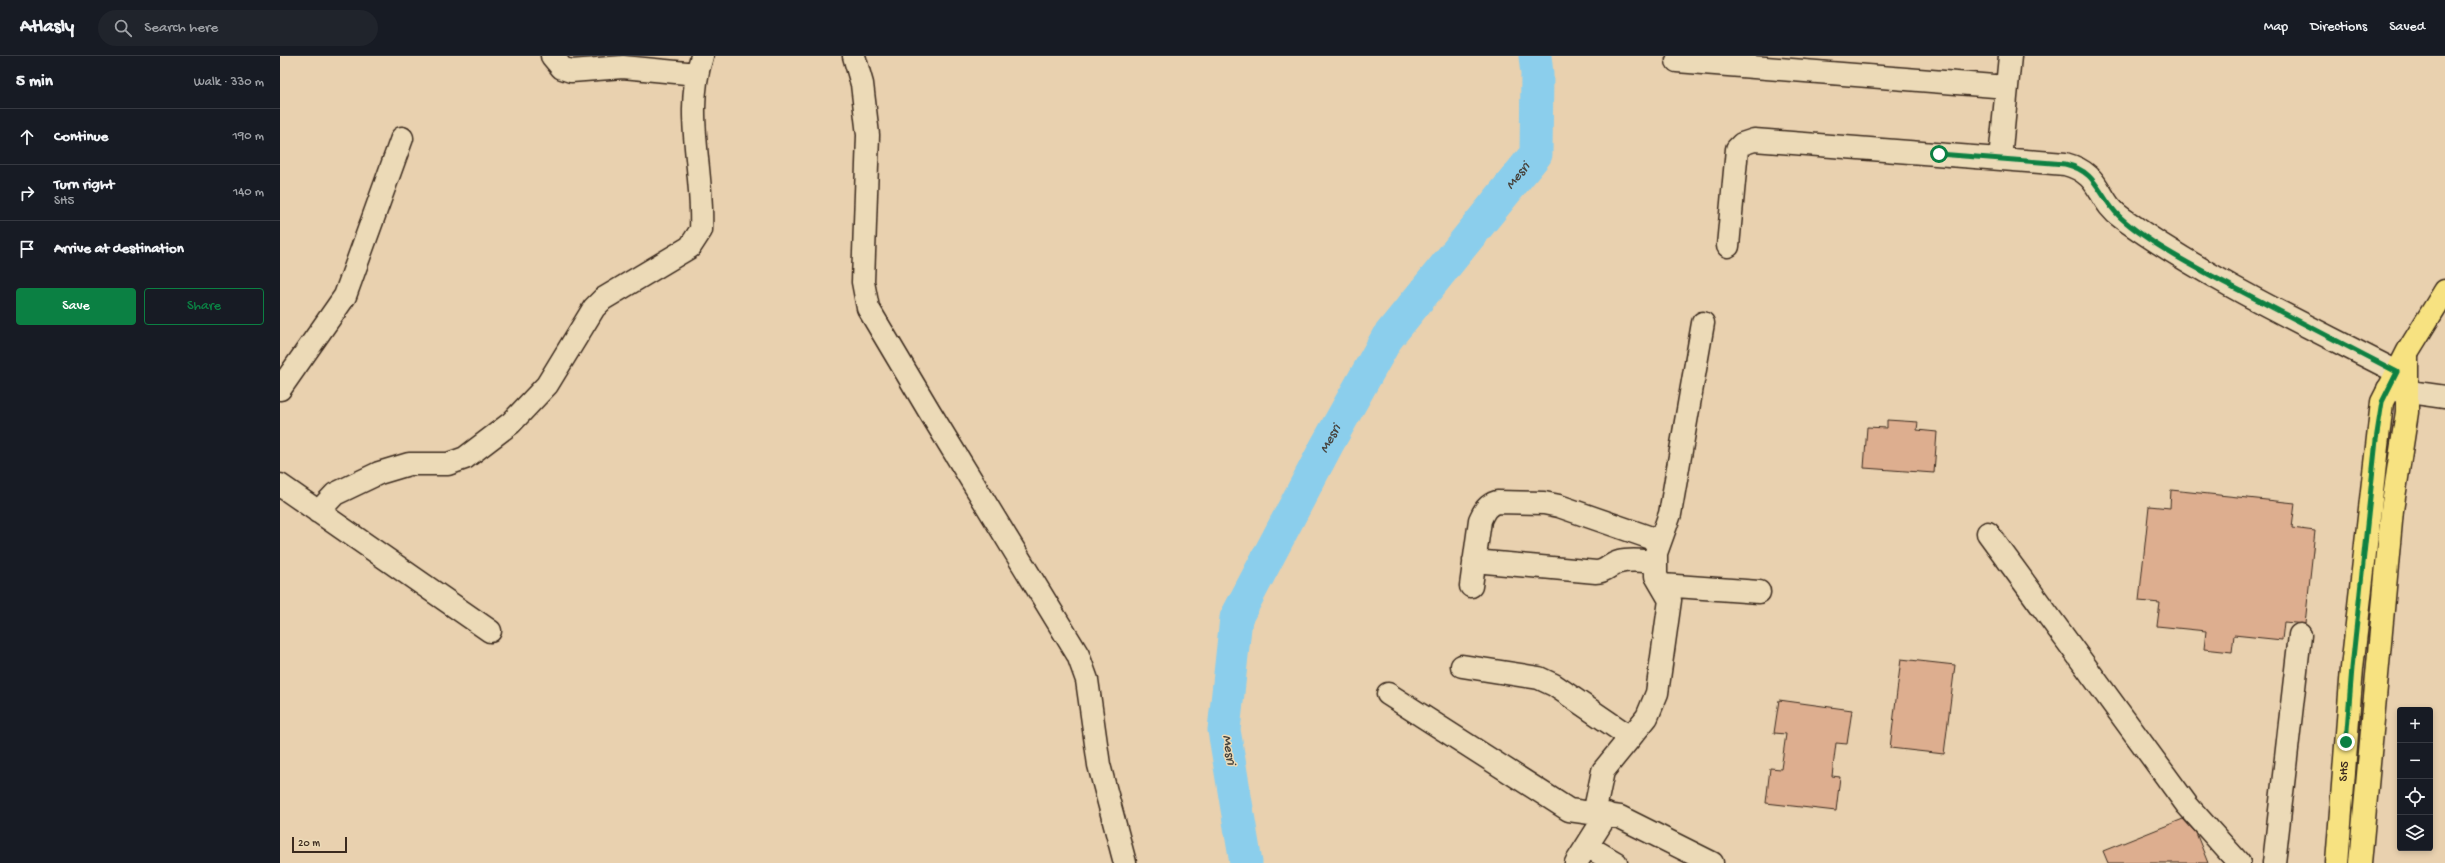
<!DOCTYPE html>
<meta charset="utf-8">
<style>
:root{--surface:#171b24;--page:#20242c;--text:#f1f3f6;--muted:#9ea1a6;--line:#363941;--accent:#0b8043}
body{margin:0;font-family:"Gochi Hand",sans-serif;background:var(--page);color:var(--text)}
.controls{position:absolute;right:12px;bottom:12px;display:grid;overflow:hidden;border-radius:4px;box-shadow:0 2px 6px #0003}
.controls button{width:36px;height:36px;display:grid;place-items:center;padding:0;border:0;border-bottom:1px solid var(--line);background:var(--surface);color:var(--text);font:20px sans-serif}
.scale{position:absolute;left:12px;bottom:10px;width:55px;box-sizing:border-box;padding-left:4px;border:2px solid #3b2a1e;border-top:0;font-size:11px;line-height:14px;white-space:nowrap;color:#3b2a1e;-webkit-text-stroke:3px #ecdab7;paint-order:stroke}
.stop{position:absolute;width:12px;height:12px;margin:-9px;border:3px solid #0b8043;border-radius:50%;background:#fff}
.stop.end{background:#0b8043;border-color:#fff;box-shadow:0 1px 4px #0008}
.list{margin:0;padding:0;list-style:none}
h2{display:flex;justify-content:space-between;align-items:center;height:52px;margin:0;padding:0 16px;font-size:17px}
h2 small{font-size:13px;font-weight:400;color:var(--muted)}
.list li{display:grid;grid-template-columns:26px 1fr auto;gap:12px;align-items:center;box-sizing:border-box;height:56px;padding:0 16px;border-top:1px solid var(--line)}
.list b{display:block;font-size:15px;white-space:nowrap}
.list p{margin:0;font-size:13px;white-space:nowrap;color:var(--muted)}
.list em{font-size:13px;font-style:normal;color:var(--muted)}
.actions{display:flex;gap:8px;padding:12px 16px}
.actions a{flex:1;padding:9px 0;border:1px solid var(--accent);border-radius:4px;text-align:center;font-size:14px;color:var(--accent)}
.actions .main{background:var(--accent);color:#fff}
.icon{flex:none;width:22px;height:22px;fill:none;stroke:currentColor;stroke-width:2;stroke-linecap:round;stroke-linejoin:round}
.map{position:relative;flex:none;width:2165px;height:807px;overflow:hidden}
header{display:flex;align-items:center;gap:24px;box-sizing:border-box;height:56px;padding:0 20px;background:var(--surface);border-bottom:1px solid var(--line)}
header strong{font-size:19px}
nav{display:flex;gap:22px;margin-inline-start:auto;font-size:14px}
.search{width:280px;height:36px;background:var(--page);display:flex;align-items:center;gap:10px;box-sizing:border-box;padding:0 14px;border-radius:22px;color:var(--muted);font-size:15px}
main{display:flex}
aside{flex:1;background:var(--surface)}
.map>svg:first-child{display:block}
</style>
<header>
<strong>Atlasly</strong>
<div class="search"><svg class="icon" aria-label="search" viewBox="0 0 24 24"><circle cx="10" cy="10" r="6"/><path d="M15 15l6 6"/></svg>Search here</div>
<nav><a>Map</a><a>Directions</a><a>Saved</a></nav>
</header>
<main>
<aside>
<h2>5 min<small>Walk · 330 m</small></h2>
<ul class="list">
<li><svg class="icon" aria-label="ahead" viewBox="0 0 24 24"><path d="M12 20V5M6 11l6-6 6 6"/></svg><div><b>Continue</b></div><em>190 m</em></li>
<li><svg class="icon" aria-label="right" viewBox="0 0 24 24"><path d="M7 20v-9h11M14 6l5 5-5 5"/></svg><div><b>Turn right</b><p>SH5</p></div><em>140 m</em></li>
<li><svg class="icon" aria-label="arrive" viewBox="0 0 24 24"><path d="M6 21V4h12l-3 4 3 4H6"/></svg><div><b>Arrive at destination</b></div></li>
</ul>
<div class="actions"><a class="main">Save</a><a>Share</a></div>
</aside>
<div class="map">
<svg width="2165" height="807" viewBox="0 0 2165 807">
<rect width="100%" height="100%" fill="#e9d1af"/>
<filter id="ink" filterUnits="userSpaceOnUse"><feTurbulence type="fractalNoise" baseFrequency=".025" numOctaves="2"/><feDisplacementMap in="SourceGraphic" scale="8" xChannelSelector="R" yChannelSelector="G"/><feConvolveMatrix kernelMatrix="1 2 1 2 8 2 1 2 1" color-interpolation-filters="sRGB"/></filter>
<g filter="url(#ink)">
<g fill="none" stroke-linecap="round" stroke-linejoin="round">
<!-- river -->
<path stroke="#8bceec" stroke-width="33" id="s1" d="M966,807L944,674L956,562L1047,389L1107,282L1256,98L1257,18L1255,0"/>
</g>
<!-- building -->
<path fill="#ddae8f" stroke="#3b2a1e" d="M1607,364L1638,366L1637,374L1657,376L1654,417L1584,412L1587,371L1607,372Z
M1891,434L2015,447L2012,472L2035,475L2025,568L2004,566L2002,584L1954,579L1952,596L1924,593L1926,575L1877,570L1880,547L1859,545L1869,450L1890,452Z
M1621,603L1675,609L1664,698L1610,692Z
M1499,644L1572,654L1567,688L1556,687L1552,720L1560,721L1556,755L1486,747L1490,712L1501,713L1506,678L1494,677Z
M1903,763L1916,777L1928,807H1828L1823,795Z"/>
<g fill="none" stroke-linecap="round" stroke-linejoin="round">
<!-- minor casing -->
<g stroke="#3b2a1e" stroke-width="25">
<path id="minor" d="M272,0L282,12L291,15L343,11L417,18
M574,0L582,28L588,79L583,226L588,252L648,353L798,599L807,624L819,709L845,807
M1397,5L1727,31
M1720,103L1730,0
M1448,190L1457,93L1462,88L1474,84L1785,108C1823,118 1816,144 1842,162C1927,223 2024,268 2117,316
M0,333L65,240L122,82
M2108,333L2165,341
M0,429L210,575
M38,456L55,438L99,417L129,408H168L185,402L231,367L267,329L314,252L323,243L410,191L421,174C424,116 403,57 422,0
M1708,477L1907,749L1959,807
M1194,505L1316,516C1326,516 1330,508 1339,506C1351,503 1363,505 1375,506
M1382,529L1479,536
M1191,530L1200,464C1204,455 1207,449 1217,446L1264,447L1279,450L1380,485
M1182,610L1259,622L1274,629L1350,681
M1108,638L1289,754L1340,761L1432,807
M1314,758L1323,715L1367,661L1377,637L1390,544L1376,520V497L1390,458L1423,267
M1307,790L1336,807
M1296,807L1327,758
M1994,807L2020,579"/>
</g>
<!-- major casing -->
<g stroke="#3b2a1e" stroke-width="25">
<g id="major">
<path id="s2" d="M2057,807L2072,612L2102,346L2128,295L2165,235"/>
<path d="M2080,807L2112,454L2127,356V300"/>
</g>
</g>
<!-- minor -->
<use href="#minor" stroke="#ecdab7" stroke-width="22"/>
<!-- major -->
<use href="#major" stroke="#f7e281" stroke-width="22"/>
</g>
</g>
<g fill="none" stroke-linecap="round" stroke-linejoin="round" filter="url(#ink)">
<!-- route -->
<path stroke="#0b8043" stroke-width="5" d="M1659,98L1785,108C1819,116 1817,139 1840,161C1868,187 1920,214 1955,232C2009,260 2063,288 2117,316L2102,346L2096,384L2072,612L2066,686"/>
</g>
<g text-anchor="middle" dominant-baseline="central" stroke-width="3" stroke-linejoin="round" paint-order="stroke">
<!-- street labels -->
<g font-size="13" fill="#3b2a1e" stroke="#ecdab7">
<text stroke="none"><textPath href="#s2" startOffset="92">SH5</textPath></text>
</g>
<!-- water labels -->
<g font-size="14" font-style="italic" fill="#47433d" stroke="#ecdab7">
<text stroke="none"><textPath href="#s1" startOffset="774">Mesri</textPath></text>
<text stroke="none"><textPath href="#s1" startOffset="450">Mesri</textPath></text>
<text transform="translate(948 694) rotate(81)">Mesri</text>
</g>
</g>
</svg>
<div class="controls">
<button>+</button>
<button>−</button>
<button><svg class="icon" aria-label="locate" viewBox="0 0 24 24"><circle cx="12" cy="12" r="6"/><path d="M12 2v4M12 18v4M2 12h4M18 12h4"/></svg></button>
<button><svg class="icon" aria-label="layers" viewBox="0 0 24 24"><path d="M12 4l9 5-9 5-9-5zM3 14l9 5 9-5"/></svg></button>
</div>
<div class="scale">20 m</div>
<div class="stop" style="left:1659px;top:98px"></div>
<div class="stop end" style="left:2066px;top:686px"></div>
</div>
</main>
